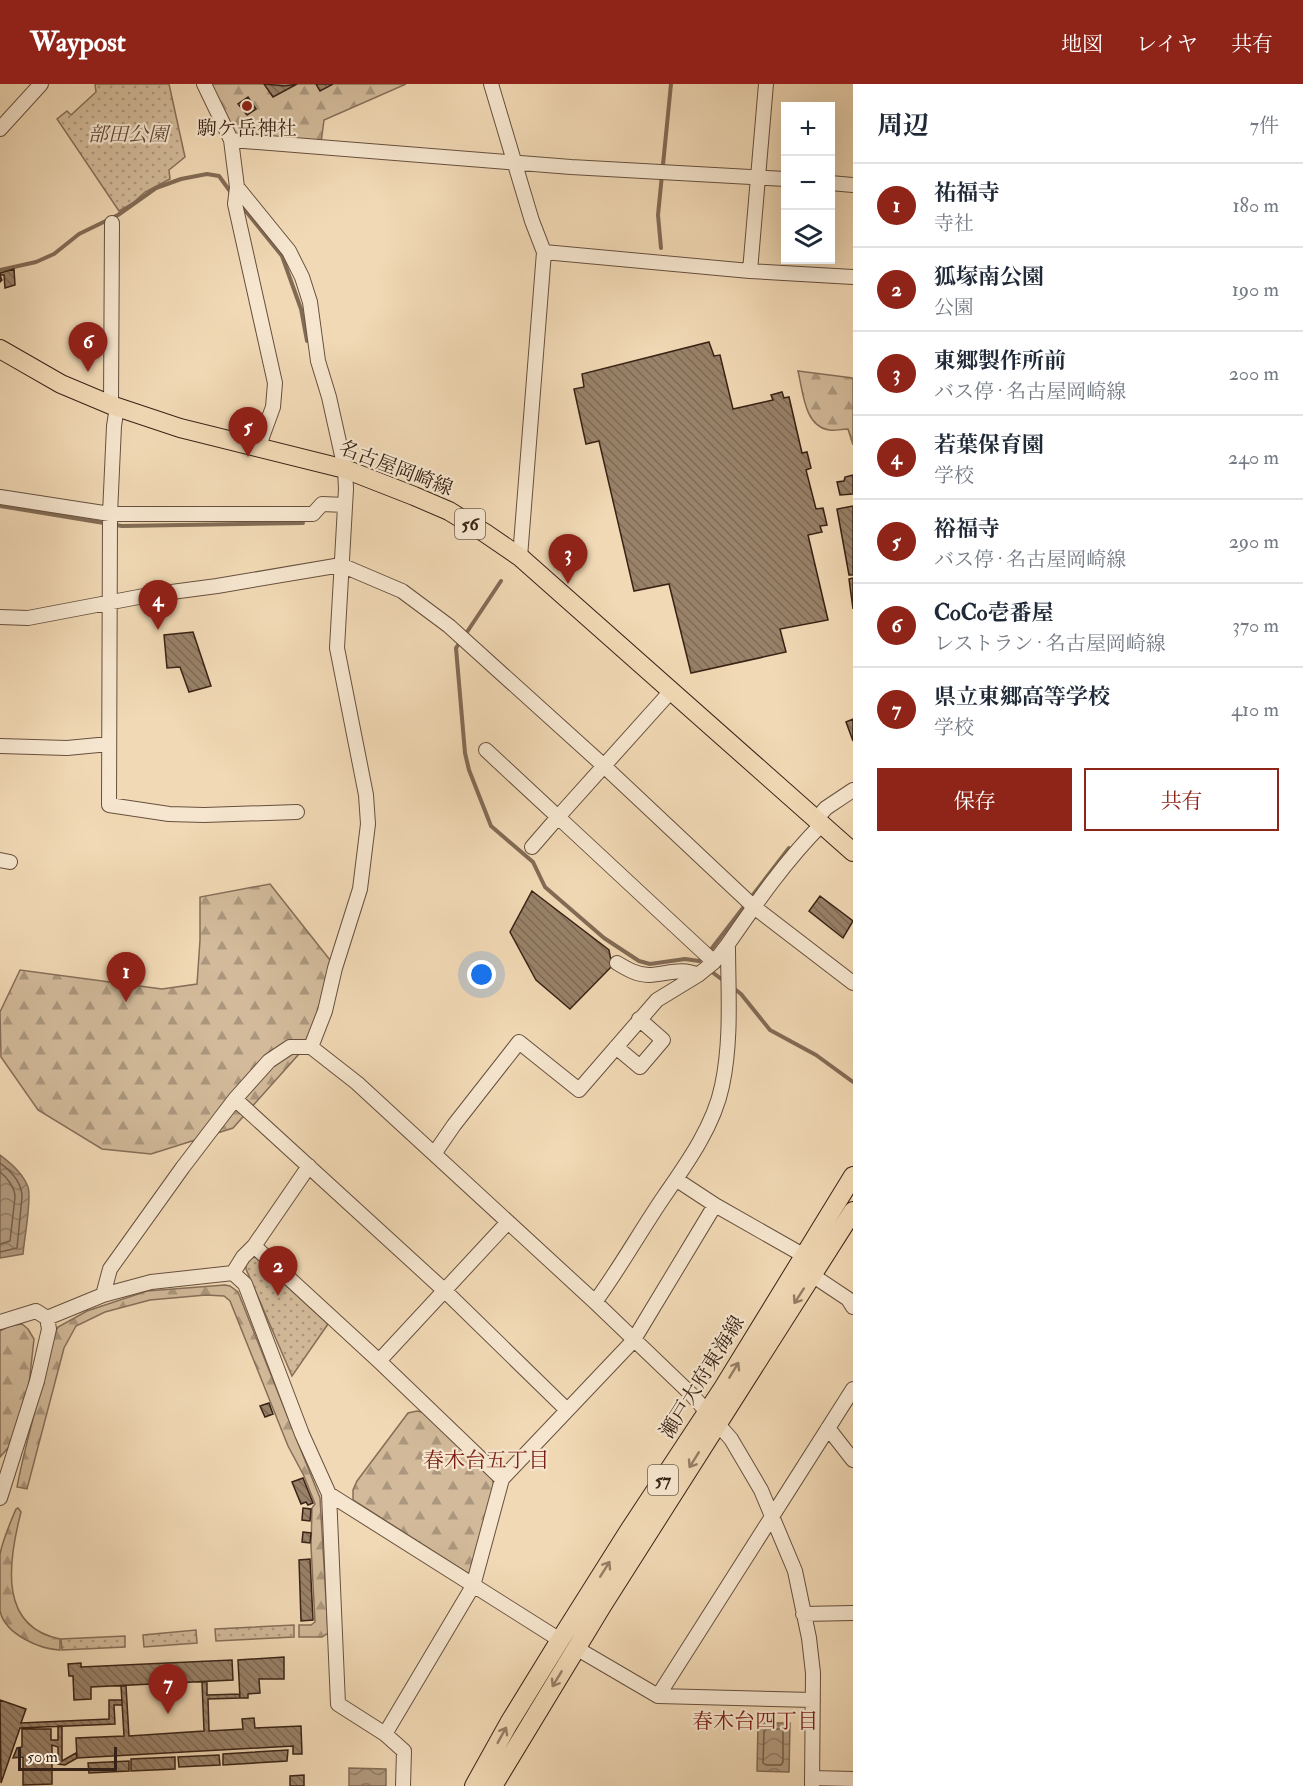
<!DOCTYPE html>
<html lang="ja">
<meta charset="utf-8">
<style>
:root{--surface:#fff;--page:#f2f2f3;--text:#1f2937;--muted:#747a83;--line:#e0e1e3;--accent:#8f2418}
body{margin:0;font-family:"IM FELL Double Pica","Noto Serif JP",serif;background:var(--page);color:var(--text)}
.controls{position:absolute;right:18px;top:18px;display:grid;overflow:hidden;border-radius:0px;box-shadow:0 6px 24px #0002}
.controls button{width:54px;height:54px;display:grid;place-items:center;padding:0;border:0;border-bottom:2px solid var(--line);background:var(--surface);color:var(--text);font:30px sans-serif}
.scale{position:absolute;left:18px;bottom:15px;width:99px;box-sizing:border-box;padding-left:6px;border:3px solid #392316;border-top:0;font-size:16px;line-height:21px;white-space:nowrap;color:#392316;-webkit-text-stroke:4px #f6e6cf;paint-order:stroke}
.you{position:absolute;left:482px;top:891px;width:21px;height:21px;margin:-15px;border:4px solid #fff;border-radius:50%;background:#1a73e8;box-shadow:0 0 0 9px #1a73e833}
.badge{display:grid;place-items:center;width:39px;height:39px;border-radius:50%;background:var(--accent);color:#fff;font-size:20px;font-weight:700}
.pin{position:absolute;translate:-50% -50px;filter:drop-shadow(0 2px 3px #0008)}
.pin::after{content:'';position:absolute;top:32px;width:21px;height:18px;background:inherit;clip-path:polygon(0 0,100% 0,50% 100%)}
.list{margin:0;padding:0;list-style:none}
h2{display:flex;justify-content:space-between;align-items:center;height:78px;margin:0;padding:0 24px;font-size:26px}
h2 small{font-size:20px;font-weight:400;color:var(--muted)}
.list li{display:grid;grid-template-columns:39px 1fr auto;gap:18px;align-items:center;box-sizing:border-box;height:84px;padding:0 24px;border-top:2px solid var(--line)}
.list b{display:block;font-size:22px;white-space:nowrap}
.list p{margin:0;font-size:20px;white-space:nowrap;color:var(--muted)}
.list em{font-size:20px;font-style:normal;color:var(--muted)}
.actions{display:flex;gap:12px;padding:18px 24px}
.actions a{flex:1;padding:14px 0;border:2px solid var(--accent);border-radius:0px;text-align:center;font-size:21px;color:var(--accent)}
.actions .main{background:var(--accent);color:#fff}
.icon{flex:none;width:33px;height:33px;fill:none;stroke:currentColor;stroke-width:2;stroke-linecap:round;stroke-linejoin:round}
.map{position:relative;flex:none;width:853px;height:1702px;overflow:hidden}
header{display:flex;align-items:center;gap:36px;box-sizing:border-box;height:84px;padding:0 30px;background:var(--accent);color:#fff}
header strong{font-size:28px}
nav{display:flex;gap:33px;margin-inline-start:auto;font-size:21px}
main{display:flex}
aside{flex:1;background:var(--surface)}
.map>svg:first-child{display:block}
</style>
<header>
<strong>Waypost</strong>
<nav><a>地図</a><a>レイヤ</a><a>共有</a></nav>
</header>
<main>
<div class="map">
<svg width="853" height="1702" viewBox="0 0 853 1702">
<defs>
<pattern id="grass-dots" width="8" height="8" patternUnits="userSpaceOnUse" patternTransform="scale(1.5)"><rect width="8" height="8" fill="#d2ba9a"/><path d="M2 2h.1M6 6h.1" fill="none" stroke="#ab977d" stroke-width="1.8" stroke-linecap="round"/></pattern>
<pattern id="forest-firs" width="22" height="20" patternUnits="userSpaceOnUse" patternTransform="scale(1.5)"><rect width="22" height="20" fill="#d2ba9a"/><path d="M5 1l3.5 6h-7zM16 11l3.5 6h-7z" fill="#ab977d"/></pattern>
<pattern id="water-waves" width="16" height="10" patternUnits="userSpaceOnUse" patternTransform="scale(1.5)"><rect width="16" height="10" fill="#b29b7f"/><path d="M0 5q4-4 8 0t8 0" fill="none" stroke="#927e67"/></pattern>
<pattern id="building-back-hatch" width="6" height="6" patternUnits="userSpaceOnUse" patternTransform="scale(1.5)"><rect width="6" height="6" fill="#998269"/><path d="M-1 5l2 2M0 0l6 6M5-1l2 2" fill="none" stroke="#7e6a55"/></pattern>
</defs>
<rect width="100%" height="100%" fill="#f1d9b5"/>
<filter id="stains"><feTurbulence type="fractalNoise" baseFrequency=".00333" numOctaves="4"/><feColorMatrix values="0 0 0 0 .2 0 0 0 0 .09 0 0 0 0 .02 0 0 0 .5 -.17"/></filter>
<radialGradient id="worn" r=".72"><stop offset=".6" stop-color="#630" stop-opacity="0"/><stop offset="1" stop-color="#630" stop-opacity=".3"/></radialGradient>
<!-- grass -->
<path fill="url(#grass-dots)" stroke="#866e58" stroke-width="1.5" d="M95,0H169L185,73L169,86L170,95L145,108L133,119L119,127L57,35L67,27L71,31L96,8Z
M255,1173L328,1240L292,1292L246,1185V1181L251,1174Z
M294,1541V1553L216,1557L215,1545Z
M196,1546L197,1559L144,1563L143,1551Z
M125,1552V1563L62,1566L61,1555Z"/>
<!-- forest -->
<path fill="url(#forest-firs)" stroke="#866e58" stroke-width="1.5" d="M211,0H406L324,36L321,59L235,50Z
M798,287L853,294V361L848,345C842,345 835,347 829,346C804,342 803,307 798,287Z
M270,800L330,876L326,909L307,961L233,1044L151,1070L102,1065L38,1026L1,973L0,928L20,886L162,905L197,900L200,856V813Z
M225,1201L230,1202L238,1208L320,1414L328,1549L322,1553H299V1541H311L315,1538L311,1462L312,1424L315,1420L304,1392L288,1362L230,1217L224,1212L206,1211L150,1216L105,1228L76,1242L64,1264L27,1405L17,1403C25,1361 37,1320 48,1279C51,1268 51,1253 58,1243L87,1227L147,1207Z
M22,1240L28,1245L34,1255L28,1309L15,1356L0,1373V1247L9,1242Z
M417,1327L426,1329L492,1394L494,1401L473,1487L469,1490L353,1416V1406L357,1397L408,1329Z
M18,1424L21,1428C7,1482 0,1543 60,1555V1566C39,1565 5,1550 0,1527C0,1517 0,1479 0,1470C3,1455 10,1439 16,1425Z"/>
<!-- water -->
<path fill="url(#water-waves)" stroke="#826b55" stroke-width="1.5" d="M0,1071C11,1079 23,1089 28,1103C32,1115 24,1156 23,1170L0,1174Z
M758,1639H790L789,1688L757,1687Z
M349,1684L386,1685V1702H349Z"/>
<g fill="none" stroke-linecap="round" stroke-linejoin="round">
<!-- shore -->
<path stroke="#765f4a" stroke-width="1.5" d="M0,1079C11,1087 22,1099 22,1113L17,1164L0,1168
M0,1088C7,1093 15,1104 15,1113L10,1157L0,1160
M766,1645H781L783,1647V1678L781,1681H766L763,1679L764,1648Z"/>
<!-- stream -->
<path stroke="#826b55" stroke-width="4" d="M240,120L282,172L301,225L307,257
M661,164L658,131L671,0
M0,186L36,178L54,170L79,150L118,131L156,104L181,95L207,90L219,92L232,110
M0,422L122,442L303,439
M465,551L501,497
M460,558L456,564L465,669L469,686L491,742L533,778L545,803L604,854L639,877L650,880L685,875L699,877L703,873
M709,868L789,764
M708,885L724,897
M732,903L741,910L770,946L816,971L853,998"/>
</g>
<!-- building -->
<path fill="url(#building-back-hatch)" stroke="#392316" stroke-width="1.5" d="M264,0L285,2L297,0L273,13Z
M316,0H333L320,7Z
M248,13L256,25L247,31L238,20Z
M14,185L15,201L5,204L4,191H0L2,196L0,198V189Z
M709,258L714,272L720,271L733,325L773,316L771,311L782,308L784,314L789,313L802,369L807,368L811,384L806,386L816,425L823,424L827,441L820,442L822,448L808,451L828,536L780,545L786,568L691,589L669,500L634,507L599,357L586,360L574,305L584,303L582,290Z
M853,391V410L840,411L837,398L844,397L845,393Z
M853,422V491H849L837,425Z
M853,494V525L849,495Z
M193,548L211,602L189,608L180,583L167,584L164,551Z
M853,635V657L846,638Z
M532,807L609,866L612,882L570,925L536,896L510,848Z
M820,812L853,837L843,854L809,827Z
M269,1319L273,1330L265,1333L260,1322Z
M303,1394L313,1419L308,1421L306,1418L301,1420L292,1398Z
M303,1424L311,1425L310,1437L302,1436Z
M303,1448L311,1449L310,1459L302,1458Z
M310,1475L313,1536L301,1537L299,1476Z
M284,1573V1595H259L260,1609L248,1610V1614H240L238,1576Z
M232,1576L233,1596L91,1603V1615L74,1616L73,1592H69L68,1580L81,1579V1583Z
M202,1598H207V1611L239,1610L240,1614L208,1615L209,1647L243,1645L242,1635L254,1634L255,1644L301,1642L302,1670H293V1662L77,1674L76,1654L124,1652L121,1602H126L129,1652L204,1647Z
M0,1616L26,1625L21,1639L109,1635V1616H122V1621H114L115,1640L20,1644L1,1699Z
M58,1642H62V1677L76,1669L77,1674L65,1681L58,1680V1663L52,1661V1700L23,1701V1673L13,1674L17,1664L22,1663V1645H51V1656H58Z
M288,1666L287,1677L223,1681V1670Z
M219,1671L220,1681L179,1683L178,1673Z
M175,1673V1685L131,1687V1675Z
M129,1677V1687L89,1689L88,1679Z
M304,1691V1702H290V1692Z"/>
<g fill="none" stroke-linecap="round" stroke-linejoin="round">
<!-- minor casing -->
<g stroke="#67503e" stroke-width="16">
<path id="minor" d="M204,0L231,56L237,103L289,167L302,193L310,218L318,277L329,313L345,385L346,405L337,564L366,711L368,740L360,805L335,884L325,927L311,963
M491,0L532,137L544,168L520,473
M0,45L41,0
M231,56L571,83L786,95
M830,99L853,101
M237,103L235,120L275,299L273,323L258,364
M544,168L750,187L853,193
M750,187L766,0
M111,321L112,139
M117,323L114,342L110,430L109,721L169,730L204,731L297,728
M0,413L110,430H313L322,420L345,421
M0,533L28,534L149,511L217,502L341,481L402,507L449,542L604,682L754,823L853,899
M672,606L558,733L714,878
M0,662L67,664L109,660
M486,666L558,733L532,763
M816,735L826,724L853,706
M0,776L10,778
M728,860C757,818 786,776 822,740
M617,879C627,885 637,891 649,891C667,890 682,883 698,891
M616,963L640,983L663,956L639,935
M235,1015L445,1207L567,1326
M434,1070L454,1041L519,958L579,1006L657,916L698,891L714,878L728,860C728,906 732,956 722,1002C714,1041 688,1078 665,1111C641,1146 620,1184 595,1218
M677,1096L715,1121L803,1171
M254,1162L379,1277L502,1395
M233,1189L245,1200L302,1350L329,1410L338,1620L385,1650L404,1667L403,1702
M233,1189L243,1173L254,1162L309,1082
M812,1191L848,1215L853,1223
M103,1211L110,1185L183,1083L235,1015L269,977L290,963H311L357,999L595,1218L692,1311L731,1355L761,1406L795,1487L809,1554L813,1589L812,1702
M47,1234L103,1211L151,1198L233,1189
M0,1238L36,1227L47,1234L49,1245L37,1297L0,1414
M379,1277L508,1138
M828,1344L853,1376
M329,1410L560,1556
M803,1530L853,1529
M576,1564L658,1612L813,1616
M658,1612L853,1305
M385,1650L473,1502L502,1395L633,1257L715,1121
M812,1694L853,1695"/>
</g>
<!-- major casing -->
<g stroke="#392316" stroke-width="20">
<path id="major" d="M0,265L61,300L111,321L180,344L345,385L414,412L449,427L485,449L520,473L853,768
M474,1702L509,1639L560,1556L628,1448L723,1304L853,1092
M493,1702L602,1522L853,1127"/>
</g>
<!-- minor -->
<use href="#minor" stroke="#f6e6cf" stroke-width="14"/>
<!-- major -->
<use href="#major" stroke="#f1d9b5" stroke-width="18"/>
</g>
<!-- one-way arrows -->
<defs><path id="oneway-shaft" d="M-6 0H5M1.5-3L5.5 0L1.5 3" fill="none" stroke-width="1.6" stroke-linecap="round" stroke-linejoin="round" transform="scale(1.5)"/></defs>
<g stroke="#957e66">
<use href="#oneway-shaft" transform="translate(799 1212) rotate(123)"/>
<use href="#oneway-shaft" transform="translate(734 1286) rotate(-59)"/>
<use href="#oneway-shaft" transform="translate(694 1376) rotate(122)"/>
<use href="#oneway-shaft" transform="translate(605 1485) rotate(-58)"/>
<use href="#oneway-shaft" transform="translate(557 1595) rotate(121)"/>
<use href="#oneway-shaft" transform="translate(502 1651) rotate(-61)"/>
</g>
<!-- markers -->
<circle fill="#8f2418" stroke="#f6e6cf" stroke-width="2" cx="247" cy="22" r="6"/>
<g text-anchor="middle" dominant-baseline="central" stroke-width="4.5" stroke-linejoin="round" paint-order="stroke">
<!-- shield labels -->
<g fill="#f6e6cf" stroke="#725e4e" stroke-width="1.5">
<rect x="455" y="425" width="30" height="30" rx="4.5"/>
<rect x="648" y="1381" width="30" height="30" rx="4.5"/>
</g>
<g font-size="18" font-weight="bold" fill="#392316">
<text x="470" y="440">56</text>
<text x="663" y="1396">57</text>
</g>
<!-- poi labels -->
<g font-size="20" fill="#392316" stroke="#f6e6cf">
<text x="247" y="44">駒ケ岳神社</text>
</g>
<!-- park labels -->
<g font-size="20" font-style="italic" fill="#5f4937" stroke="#f6e6cf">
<text x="128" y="50">部田公園</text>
</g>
<!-- street labels -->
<g font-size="20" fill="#392316" stroke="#f6e6cf">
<text transform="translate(396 384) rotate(21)">名古屋岡崎線</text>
<text transform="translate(702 1293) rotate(-58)">瀬戸大府東海線</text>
</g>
<!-- neighbourhood labels -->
<g font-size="21" fill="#7a1f14" stroke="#f6e6cf">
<text x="486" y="1376">春木台五丁目</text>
<text x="755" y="1637">春木台四丁目</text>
</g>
</g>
<rect width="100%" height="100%" filter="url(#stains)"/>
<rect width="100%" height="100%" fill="url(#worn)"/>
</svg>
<div class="controls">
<button>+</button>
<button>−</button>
<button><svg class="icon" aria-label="layers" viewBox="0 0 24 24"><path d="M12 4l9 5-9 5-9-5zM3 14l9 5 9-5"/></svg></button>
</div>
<div class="scale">50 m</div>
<div class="you"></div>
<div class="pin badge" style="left:126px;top:918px">1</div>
<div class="pin badge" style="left:278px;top:1212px">2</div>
<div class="pin badge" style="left:568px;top:500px">3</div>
<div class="pin badge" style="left:158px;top:546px">4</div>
<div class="pin badge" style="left:248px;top:373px">5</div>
<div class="pin badge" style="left:88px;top:288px">6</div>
<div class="pin badge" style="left:168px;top:1630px">7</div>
</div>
<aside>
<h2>周辺<small>7件</small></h2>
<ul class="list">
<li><span class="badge">1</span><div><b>祐福寺</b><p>寺社</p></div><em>180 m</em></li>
<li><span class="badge">2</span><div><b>狐塚南公園</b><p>公園</p></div><em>190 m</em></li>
<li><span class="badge">3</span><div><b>東郷製作所前</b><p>バス停 · 名古屋岡崎線</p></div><em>200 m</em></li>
<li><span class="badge">4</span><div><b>若葉保育園</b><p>学校</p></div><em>240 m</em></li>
<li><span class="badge">5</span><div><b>裕福寺</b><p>バス停 · 名古屋岡崎線</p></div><em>290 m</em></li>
<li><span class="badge">6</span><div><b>CoCo壱番屋</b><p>レストラン · 名古屋岡崎線</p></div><em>370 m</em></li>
<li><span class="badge">7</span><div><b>県立東郷高等学校</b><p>学校</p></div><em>410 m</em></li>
</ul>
<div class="actions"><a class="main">保存</a><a>共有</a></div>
</aside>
</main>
